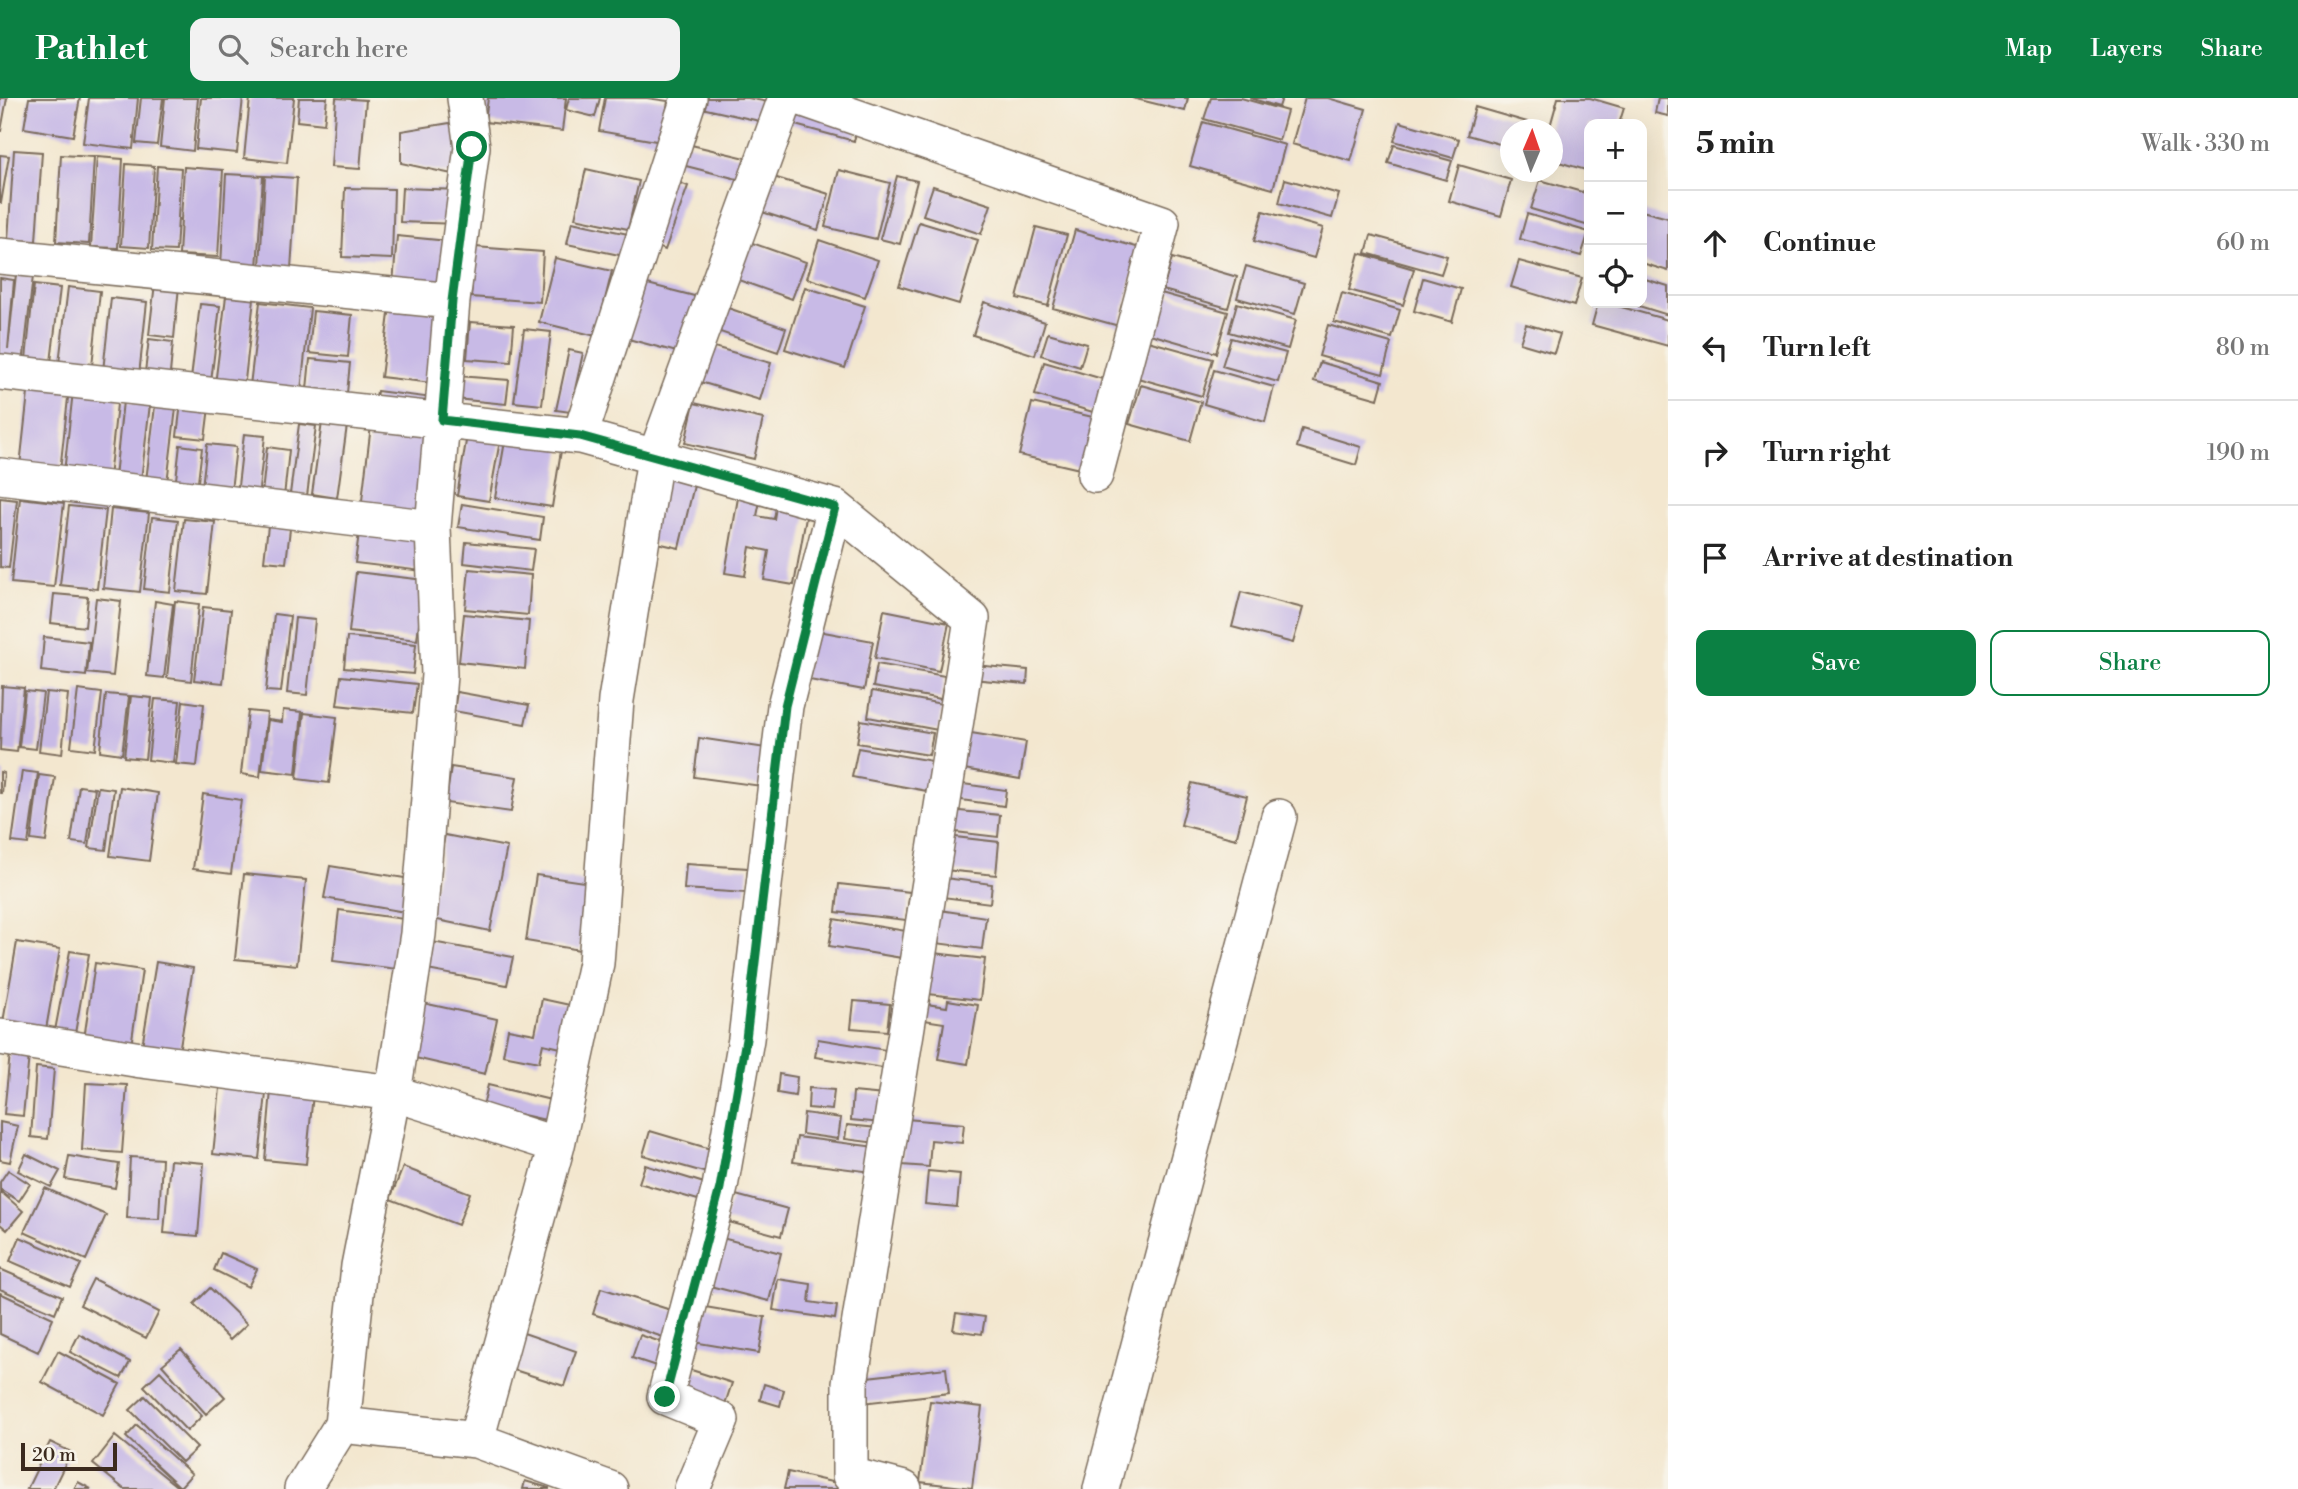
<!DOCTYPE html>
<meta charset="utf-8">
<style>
:root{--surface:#fff;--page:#f2f2f2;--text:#222;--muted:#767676;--line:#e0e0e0;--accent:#0b8043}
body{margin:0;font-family:"Libre Bodoni",serif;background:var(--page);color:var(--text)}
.controls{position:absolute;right:21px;top:21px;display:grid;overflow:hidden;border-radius:14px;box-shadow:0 7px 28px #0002}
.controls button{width:63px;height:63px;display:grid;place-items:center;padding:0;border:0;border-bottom:2px solid var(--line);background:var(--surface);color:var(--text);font:35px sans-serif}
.compass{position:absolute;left:1500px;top:21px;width:63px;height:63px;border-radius:50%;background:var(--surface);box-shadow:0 7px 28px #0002;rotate:2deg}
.scale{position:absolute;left:21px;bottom:18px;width:96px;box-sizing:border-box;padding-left:7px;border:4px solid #3b2a1e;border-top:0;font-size:19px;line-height:24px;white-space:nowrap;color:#3b2a1e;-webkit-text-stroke:5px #f7f3e8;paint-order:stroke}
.stop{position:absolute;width:21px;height:21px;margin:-16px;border:5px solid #0b8043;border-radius:50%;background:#fff}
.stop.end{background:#0b8043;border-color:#fff;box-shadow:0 2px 7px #0008}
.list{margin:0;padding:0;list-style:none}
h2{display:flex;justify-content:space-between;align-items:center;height:91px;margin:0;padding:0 28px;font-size:30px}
h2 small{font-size:23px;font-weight:400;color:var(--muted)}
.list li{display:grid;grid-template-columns:46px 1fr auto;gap:21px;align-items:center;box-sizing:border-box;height:105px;padding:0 28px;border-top:2px solid var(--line)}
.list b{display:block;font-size:26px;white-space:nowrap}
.list em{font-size:23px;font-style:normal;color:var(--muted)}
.actions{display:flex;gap:14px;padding:21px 28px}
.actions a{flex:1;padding:16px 0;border:2px solid var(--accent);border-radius:14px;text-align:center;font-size:24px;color:var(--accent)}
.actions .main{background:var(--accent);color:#fff}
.icon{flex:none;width:38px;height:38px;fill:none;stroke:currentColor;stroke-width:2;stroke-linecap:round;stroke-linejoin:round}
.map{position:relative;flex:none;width:1668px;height:1391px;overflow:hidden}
header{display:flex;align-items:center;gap:42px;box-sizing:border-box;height:98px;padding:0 35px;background:var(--accent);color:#fff}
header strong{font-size:33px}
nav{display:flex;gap:38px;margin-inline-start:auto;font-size:24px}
.search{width:490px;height:63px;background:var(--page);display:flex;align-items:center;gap:18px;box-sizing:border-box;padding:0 24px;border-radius:14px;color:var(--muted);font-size:26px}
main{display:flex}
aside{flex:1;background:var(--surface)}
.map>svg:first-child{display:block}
</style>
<header>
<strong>Pathlet</strong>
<div class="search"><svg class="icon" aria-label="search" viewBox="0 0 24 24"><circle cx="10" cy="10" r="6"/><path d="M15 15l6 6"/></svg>Search here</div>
<nav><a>Map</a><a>Layers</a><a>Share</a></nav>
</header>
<main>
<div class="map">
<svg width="1668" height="1391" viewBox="0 0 1668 1391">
<rect width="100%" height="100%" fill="#f7f3e8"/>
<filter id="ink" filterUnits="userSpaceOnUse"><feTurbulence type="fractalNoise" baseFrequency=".0143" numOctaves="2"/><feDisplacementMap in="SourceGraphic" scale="14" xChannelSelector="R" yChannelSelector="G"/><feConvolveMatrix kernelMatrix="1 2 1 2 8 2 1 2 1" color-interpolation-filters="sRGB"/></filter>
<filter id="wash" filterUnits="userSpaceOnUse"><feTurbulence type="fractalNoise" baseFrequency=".00686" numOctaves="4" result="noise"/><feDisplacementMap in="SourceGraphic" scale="28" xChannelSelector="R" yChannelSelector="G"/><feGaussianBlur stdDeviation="1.57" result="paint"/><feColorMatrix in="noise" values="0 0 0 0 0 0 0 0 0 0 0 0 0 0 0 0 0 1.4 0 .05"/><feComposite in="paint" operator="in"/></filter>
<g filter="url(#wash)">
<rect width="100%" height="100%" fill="#f3e7cf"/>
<g id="blocks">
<!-- building -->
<path fill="#c8bae6" d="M0,0H7L1,33H0Z
M29,0H80L73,38L24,30Z
M89,0H138L133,51L83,45Z
M141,0H163L157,47L136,45Z
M165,0H198L193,53L160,49Z
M201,0H243L237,55L196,51Z
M250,0H294L287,65L244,60Z
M299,0H327L324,26L297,23Z
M336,0L366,2L360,71L331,69Z
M488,0H566L562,33L485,24Z
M569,0H600L595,19L566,12Z
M605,0H647L668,3L662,44L599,33Z
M699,0H748L768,4L764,24L697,9Z
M791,0L862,11L854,43L784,24Z
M1132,0H1188L1185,13Z
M1211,0H1241L1287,13L1279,42L1204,21Z
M1250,0H1282L1279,9Z
M1305,0H1328L1366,11L1351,63L1292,46Z
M1558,0H1590L1624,10L1619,26H1589V73L1552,62V32H1549Z
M1658,0H1668V18L1655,15Z
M1475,9L1527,24L1524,32H1510V49L1467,37Z
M456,24L461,78L401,65V33Z
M1203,24L1285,47L1273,91L1190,68Z
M1400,24L1459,41L1453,60L1394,43Z
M683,45L750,61L745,83L678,66Z
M1394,47L1452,63L1446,82L1388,65Z
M14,52L42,54L36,143L8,142Z
M0,57L9,58L1,105H0Z
M61,57L94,59L89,146L56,144Z
M97,59L123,61L118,150L91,149Z
M126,66L154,68L149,150L121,148Z
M1459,67L1511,82L1501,118L1449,103Z
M157,68L181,70L176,153L152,152Z
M184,69L223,72L218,159L179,157Z
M586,71L639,83L628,131L575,120Z
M839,72L890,85L876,141L825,129Z
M226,76L263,78L257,170L221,168Z
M767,77L829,96L818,132L756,112Z
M265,78L297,80L291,171L260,169Z
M897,78L917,83L900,146L880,141Z
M670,81L688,88L665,152L647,145Z
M1285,81L1339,96L1332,120L1279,105Z
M1540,82L1589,96V128L1531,111Z
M933,88L991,107L981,136L923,117Z
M345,90L394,91L392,161L342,159Z
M402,90L461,92L459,126L400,124Z
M1263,113L1323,130L1314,160L1254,143Z
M1642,113L1668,120V173L1642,165Z
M1527,116L1589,134L1581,158L1520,141Z
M572,124L628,136L624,158L567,146Z
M919,124L978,142L959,206L899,188Z
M1036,129L1067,137L1048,208L1017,200Z
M1075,132L1140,150L1119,228L1053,210Z
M1371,137L1447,158L1441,176L1366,155Z
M397,138L458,144L454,191L393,186Z
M741,141L806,164L792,201L727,178Z
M819,142L878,162L865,199L807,180Z
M475,149L543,154L540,204L471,199Z
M1359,155L1414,171L1403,207L1349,192Z
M555,160L612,173L596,238L539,224Z
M1172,160L1237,179L1228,210L1163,192Z
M1519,163L1582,180L1574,208L1511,189Z
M1246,168L1304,185L1295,216L1237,200Z
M16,176L33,178L23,266L0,263V180L14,182L8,251Z
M1423,180L1461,191L1452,224L1414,213Z
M1642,180L1668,188V217L1629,205H1642Z
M632,182L702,200L688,257L617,238Z
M155,185L179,188L174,240L149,237Z
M34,187L60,190L51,264L26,261Z
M68,189L100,193L91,277L58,274Z
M805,189L865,208L845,270L785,251Z
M1154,193L1228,214L1216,255L1143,234Z
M1342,195L1400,212L1392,240L1334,224Z
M226,198L254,201L244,291L215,287Z
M111,200L147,204L139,277L103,273Z
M260,204L310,210L300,301L249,296Z
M984,204L1045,224L1035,257L973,237Z
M1237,205L1296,222L1288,251L1229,234Z
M1598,205H1607L1668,222V248L1592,227Z
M200,206L220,208L211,284L191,281Z
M390,208L441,215L432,285L381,279Z
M728,210L786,230L778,254L720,234Z
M313,213L352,217L348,259L309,255Z
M470,224L514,227L511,264L467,261Z
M1526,226L1560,236L1554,255L1520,245Z
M1328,227L1391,245L1383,276L1319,258Z
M524,231L551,234L542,307L514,304Z
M1048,235L1087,246L1080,269L1041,257Z
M1231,240L1286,255L1278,284L1222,268Z
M149,241L173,244L169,286L144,283Z
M1144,242L1213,261L1202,298L1134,279Z
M707,247L771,265L760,302L697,283Z
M569,252L583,255L570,314L556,312Z
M310,261L350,265L346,305L306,301Z
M1044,264L1113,284L1103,317L1035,297Z
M1320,264L1383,283L1378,301L1314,283Z
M1214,272L1274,289L1265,324L1204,306Z
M458,278L509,282L506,306L456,301Z
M29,286L69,291L60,373L20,368Z
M1141,287L1201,304L1190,343L1129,326Z
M73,293L118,297L109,380L64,375Z
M377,293L433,300L430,319L374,311Z
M182,297L210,301L205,341L177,338Z
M123,303L150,306L141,382L115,379Z
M694,305L763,321L754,361L685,345Z
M1032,305L1097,320L1084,372L1019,357Z
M155,308L176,310L167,385L146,383Z
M323,317L348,320L337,400L312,396Z
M372,319L427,325L417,418L361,411Z
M299,326L316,328L307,398L290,396Z
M468,331L501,337L489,403L457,398Z
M1302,331L1361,349L1356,367L1297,349Z
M507,332L563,340L552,409L495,400Z
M244,336L265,338L257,408L236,405Z
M207,346L236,349L230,401L201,398Z
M180,347L202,350L197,392L175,390Z
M267,349L289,352L283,408L261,405Z
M656,370L696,379L679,450L640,441Z
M739,394L761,398L757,418L774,421L776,409L807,414L794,487L764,482L769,453L750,449L745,478L725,475Z
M0,400L17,402L9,470L0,469Z
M20,400L64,405L54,489L11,485Z
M462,406L543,419L540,442L458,429Z
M69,408L106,412L97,491L60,487Z
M111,411L149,415L140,494L103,490Z
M152,419L178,422L170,494L144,491Z
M269,419L291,422L286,465L264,463Z
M184,421L215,424L207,496L176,493Z
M360,427L435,436L430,474L355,465Z
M466,444L534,451L531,473L464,465Z
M469,471L531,477L528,517L465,511Z
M356,474L424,482L417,542L349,534Z
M1241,494L1303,510L1293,545L1232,529Z
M54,496L88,499L85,529L51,525Z
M96,500L121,503L113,578L87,575Z
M155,503L173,506L164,580L147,578Z
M175,503L199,506L191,583L167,580Z
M203,509L231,512L223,585L194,582Z
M884,512L949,525L939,573L875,560Z
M274,516L290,518L281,594L266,593Z
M464,516L529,523L525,571L459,564Z
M295,520L315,522L307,597L287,595Z
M813,532L873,543L864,592L804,581Z
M44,539L89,544L86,578L41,573Z
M347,539L416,546L413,576L344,570Z
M877,566L945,578L941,601L873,589Z
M974,567L1028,572L1027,586L972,581Z
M341,578L417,586L413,615L337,607Z
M2,588L24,590L17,654L0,652Z
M78,592L102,595L95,652L71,649Z
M25,593L43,595L36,651L19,649Z
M872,593L942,606L938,632L868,619Z
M46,594L68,596L62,656L39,653Z
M457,594L529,607L525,626L454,613Z
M106,596L129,598L122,656L100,653Z
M131,598L152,600L145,661L124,659Z
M155,601L180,603L173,665L148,662Z
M183,603L204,606L197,668L176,666Z
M283,612L302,614L296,676L262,672L268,622L282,624Z
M248,613L267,615L260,679L241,676Z
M304,615L337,619L329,685L297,681Z
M861,622L933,635L929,657L857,645Z
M959,633L1026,644L1020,681L953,669Z
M699,640L766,650L761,688L694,679Z
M858,650L932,663L927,693L852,679Z
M451,669L517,679L511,714L446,705Z
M22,673L38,675L28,746L12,744Z
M0,674L4,675L2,695H0Z
M39,677L55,679L46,744L31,742Z
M949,684L1006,692L1004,708L947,700Z
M1192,685L1247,698L1236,741L1181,727Z
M79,688L95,690L87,746L71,744Z
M98,689L114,691L106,752L89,750Z
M120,689L158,695L149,763L110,758Z
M203,696L241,702L231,776L193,771Z
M949,712L1000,717L998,739L947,733Z
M445,737L507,749L490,833L428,820Z
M937,737L999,744L996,777L934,771Z
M686,766L748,770L746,795L684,791Z
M330,768L411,781L405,814L324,800Z
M244,776L306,782L297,867L235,861Z
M536,777L591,785L580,852L526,843Z
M937,779L992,786L990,805L934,798Z
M839,786L910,794L906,822L836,814Z
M933,811L986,819L982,851L928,844Z
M339,812L404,821L397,871L333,863Z
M834,821L906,833L902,860L829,848Z
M427,843L513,859L507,887L422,871Z
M17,844L60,851L45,937L2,930Z
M70,853L89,856L74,941L54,938Z
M925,854L985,861L980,902L920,895Z
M156,864L193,870L179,954L142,948Z
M95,865L142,872L131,948L84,941Z
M542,901L579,909L570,952L543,946L539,964L503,957L508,931L535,936Z
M948,902L978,907L968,966L938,961L944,925L924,922L926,906L947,909Z
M854,903L890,906L887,933L851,930Z
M423,905L497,921L485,976L411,959Z
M818,941L886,952L883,970L815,959Z
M10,955L29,957L23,1018L4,1016Z
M36,969L54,971L48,1041L31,1039Z
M779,976L797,979L795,998L777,995Z
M221,981L267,986L259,1061L213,1056Z
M86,985L127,987L122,1055L82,1052Z
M488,987L555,1003L550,1023L483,1008Z
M809,990L834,992L832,1012L808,1010Z
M271,992L313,996L306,1066L265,1062Z
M853,994L884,997L882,1025L851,1022Z
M804,1015L841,1020L838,1041L802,1036Z
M906,1021L964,1026L962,1045L931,1042L929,1069L902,1067Z
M0,1024L18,1028L10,1064L0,1062Z
M847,1027L878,1030L876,1045L845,1041Z
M650,1033L714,1052L707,1075L643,1057Z
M797,1039L876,1049L872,1074L793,1064Z
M26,1056L60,1073L51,1089L18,1073Z
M69,1058L119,1066L115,1090L65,1081Z
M130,1059L162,1061L159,1121L127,1120Z
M170,1062L204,1065L198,1138L164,1135Z
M645,1067L704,1085L698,1102L639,1085Z
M403,1069L470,1095L458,1127L390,1101Z
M8,1072L30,1086L19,1103L0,1091V1084Z
M928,1073L960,1076L957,1109L925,1106Z
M45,1090L106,1117L86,1162L24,1134Z
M0,1093L23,1113L7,1132L0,1126Z
M732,1096L788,1111L781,1138L725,1123Z
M714,1138L781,1155L769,1203L702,1186Z
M20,1139L81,1166L70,1189L10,1163Z
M221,1155L257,1171L248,1189L214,1172Z
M0,1171L62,1198L55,1215L0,1191Z
M93,1181L159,1214L146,1240L80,1207Z
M778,1181L811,1186L809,1204L837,1208L835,1221L773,1212Z
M210,1190L247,1226L230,1242L194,1206Z
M601,1190L677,1214L669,1241L593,1216Z
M0,1195L53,1220L38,1254L0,1236Z
M699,1208L765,1219L759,1255L693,1244Z
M956,1215L985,1219L982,1236L953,1232Z
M515,1232L576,1253L564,1288L502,1268Z
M79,1236L130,1264L121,1280L70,1254Z
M640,1237L667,1246L659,1269L632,1260Z
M181,1251L225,1299L206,1316L162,1267Z
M58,1253L120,1286L103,1317L42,1284Z
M682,1269L732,1285L725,1306L675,1290Z
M946,1270L949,1295L862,1305L859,1280Z
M160,1273L202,1318L187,1333L144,1288Z
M764,1286L784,1292L780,1308L760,1302Z
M145,1298L197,1350L182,1364L130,1312Z
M930,1303L982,1309L972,1390L920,1384Z
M137,1327L192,1376L180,1389L126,1339Z
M115,1338L180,1391H124L93,1366Z
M50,1344L71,1354L53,1391H27Z
M788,1374L858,1390V1391H784Z
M525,1383L549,1390V1391H523Z
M78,1384L91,1391H74Z"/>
</g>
</g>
<g filter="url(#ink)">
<use href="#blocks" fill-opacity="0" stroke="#7b6c5c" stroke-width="2"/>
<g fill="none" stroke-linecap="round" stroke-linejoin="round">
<!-- street casing -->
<g stroke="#7b6c5c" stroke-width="38">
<path id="street" d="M801,0L1162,125L1095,377
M0,158L452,203
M0,274L580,338L835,409L785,608L746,941L720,1089L665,1299L721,1322L692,1391
M580,338L689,0
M0,378L433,430
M835,409L972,521L850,1285V1377L904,1391
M0,939L141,962L393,995L557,1047
M342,1327L476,1342L610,1391
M476,1342L557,1047L596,865L616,602L655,360L786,0
M302,1391L342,1327L359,1168L393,995L418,836L439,577L433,430L452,203L472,49L465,0
M1101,1391L1279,719"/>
</g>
<!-- street -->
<use href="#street" stroke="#fff" stroke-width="35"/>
</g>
</g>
<g fill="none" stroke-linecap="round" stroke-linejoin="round" filter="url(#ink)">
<!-- route -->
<path stroke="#0b8043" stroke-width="9" d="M472,49L452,203L442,322L580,338L835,409L785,608L746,941L720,1090L665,1299"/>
</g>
</svg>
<div class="controls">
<button>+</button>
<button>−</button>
<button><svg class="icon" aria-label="locate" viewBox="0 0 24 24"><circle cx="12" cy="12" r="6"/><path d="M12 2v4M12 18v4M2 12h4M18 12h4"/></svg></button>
</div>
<svg class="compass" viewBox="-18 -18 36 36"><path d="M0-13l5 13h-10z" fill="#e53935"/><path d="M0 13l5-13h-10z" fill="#767676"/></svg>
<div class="scale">20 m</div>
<div class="stop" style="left:472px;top:49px"></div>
<div class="stop end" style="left:665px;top:1299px"></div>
</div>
<aside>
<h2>5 min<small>Walk · 330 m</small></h2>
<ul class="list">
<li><svg class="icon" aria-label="ahead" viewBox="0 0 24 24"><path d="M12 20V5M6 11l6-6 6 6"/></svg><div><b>Continue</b></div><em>60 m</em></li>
<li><svg class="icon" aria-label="left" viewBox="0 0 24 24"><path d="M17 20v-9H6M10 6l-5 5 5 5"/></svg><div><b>Turn left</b></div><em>80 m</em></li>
<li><svg class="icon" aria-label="right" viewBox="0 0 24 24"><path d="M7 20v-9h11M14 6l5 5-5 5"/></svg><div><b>Turn right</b></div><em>190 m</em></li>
<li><svg class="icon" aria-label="arrive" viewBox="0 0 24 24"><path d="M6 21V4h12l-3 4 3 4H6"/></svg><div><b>Arrive at destination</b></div></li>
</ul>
<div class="actions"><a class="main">Save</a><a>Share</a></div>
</aside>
</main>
